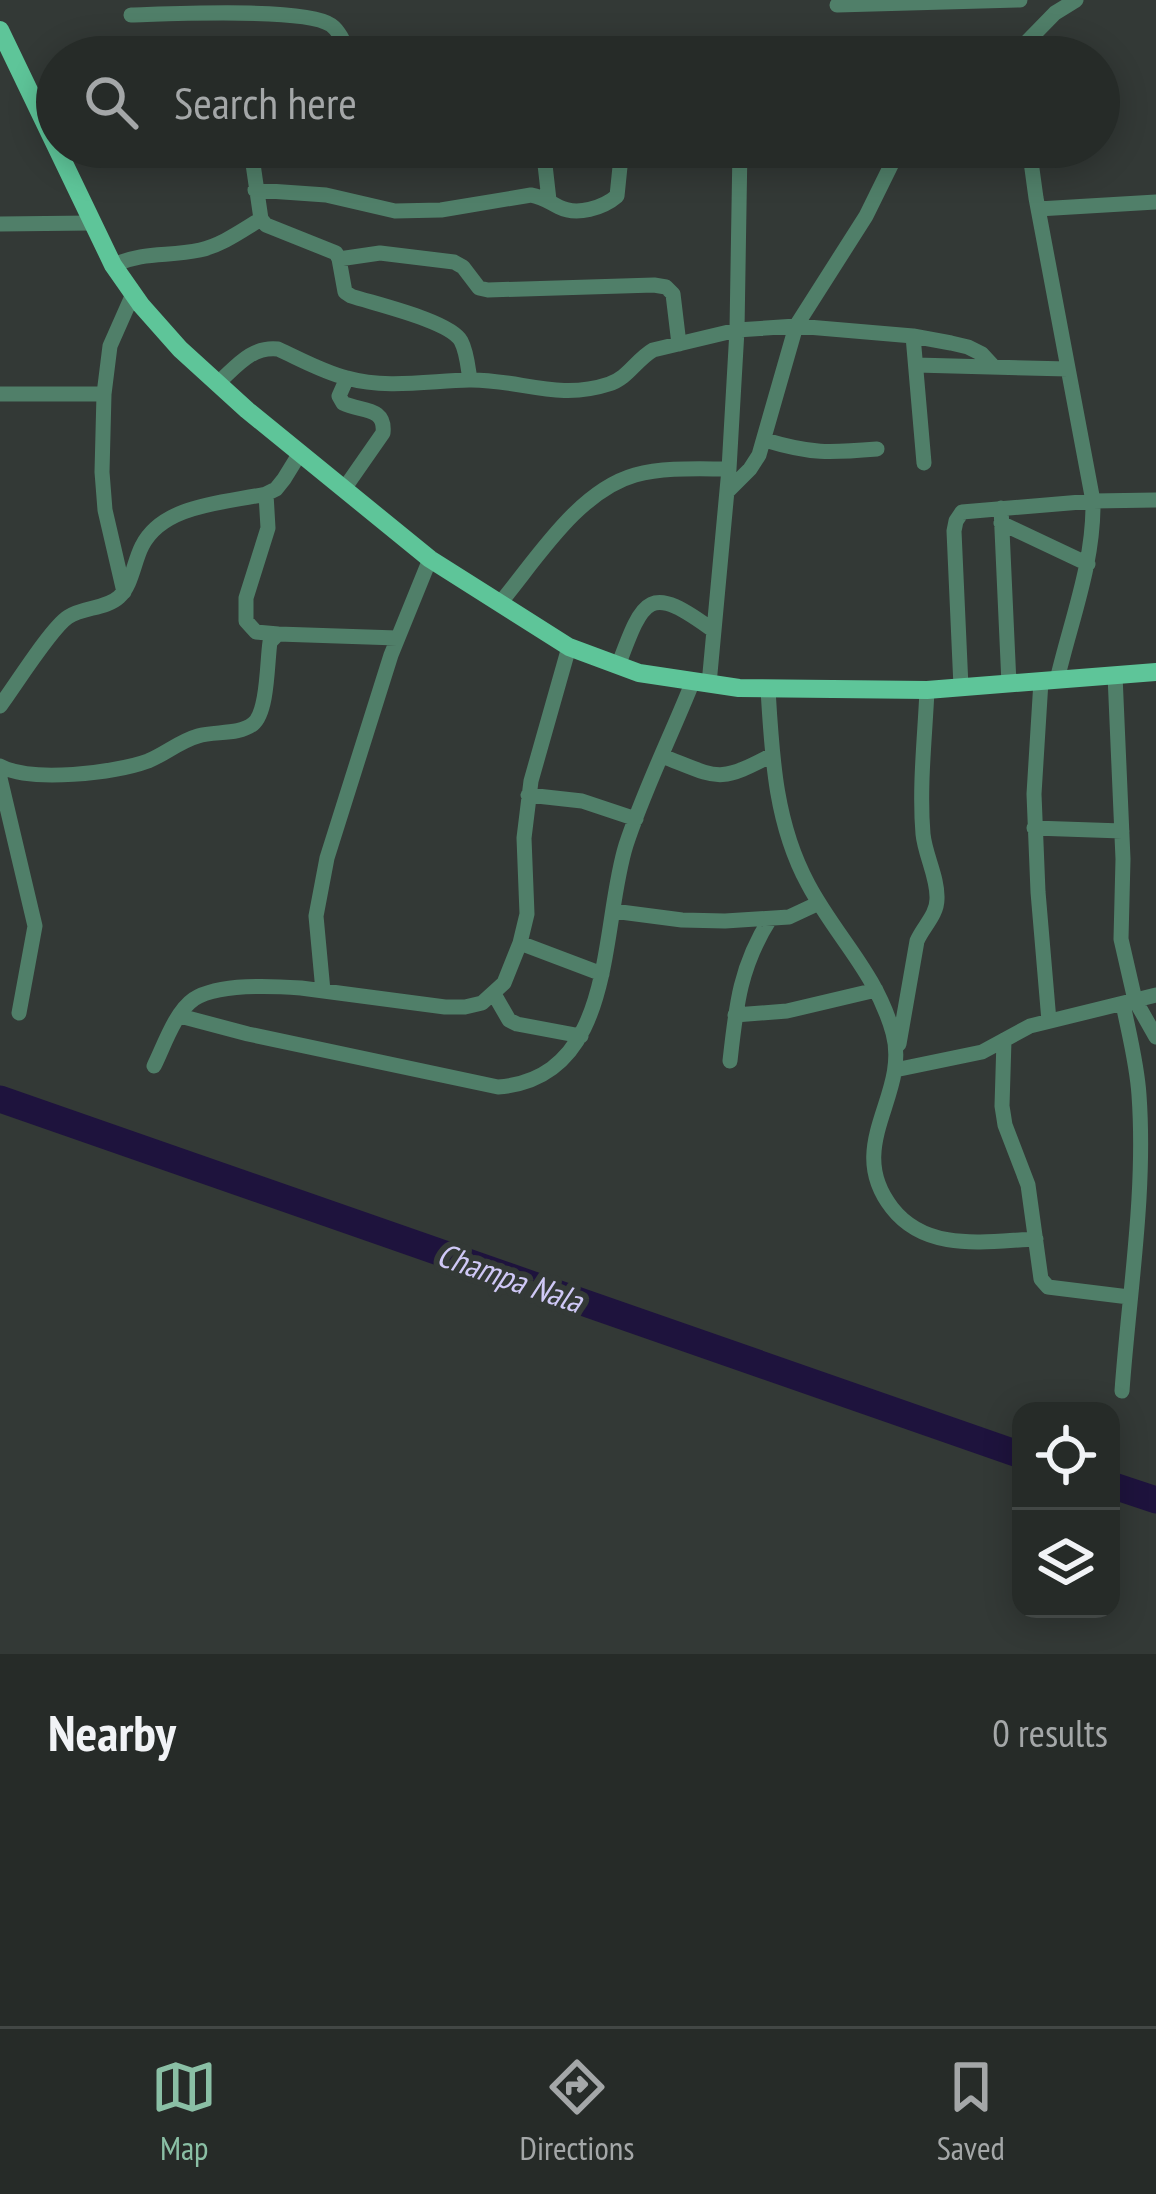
<!DOCTYPE html>
<style>
:root{--surface:#262b28;--page:#2e3330;--text:#f1f3f6;--muted:#a4a7a8;--line:#424745;--accent:#8abfa5}
body{margin:0;font-family:"PT Sans Narrow",sans-serif;background:var(--page);color:var(--text)}
.controls{position:absolute;right:36px;bottom:36px;display:grid;overflow:hidden;border-radius:24px;box-shadow:0 6px 30px #0003}
.controls button{width:108px;height:108px;display:grid;place-items:center;padding:0;border:0;border-bottom:3px solid var(--line);background:var(--surface);color:var(--text);font:60px sans-serif}
.list{margin:0;padding:0;list-style:none}
h2{display:flex;justify-content:space-between;align-items:center;height:156px;margin:0;padding:0 48px;font-size:51px}
h2 small{font-size:39px;font-weight:400;color:var(--muted)}
.icon{flex:none;width:66px;height:66px;fill:none;stroke:currentColor;stroke-width:2;stroke-linecap:round;stroke-linejoin:round}
.map{position:relative;flex:none;width:1156px;height:1654px;overflow:hidden}
.search{position:absolute;background:var(--surface);box-shadow:0 6px 30px #0003;left:36px;right:36px;top:36px;height:132px;display:flex;align-items:center;gap:30px;box-sizing:border-box;padding:0 42px;border-radius:66px;color:var(--muted);font-size:45px}
.sheet{height:372px;background:var(--surface)}
nav{display:flex;justify-content:space-around;align-items:center;box-sizing:border-box;height:168px;border-top:3px solid var(--line);background:var(--surface);font-size:33px;color:var(--muted)}
nav a{display:grid;justify-items:center;gap:6px}
nav .on{color:var(--accent)}
.map>svg:first-child{display:block}
</style>
<div class="map">
<svg width="1156" height="1654" viewBox="0 0 1156 1654">
<rect width="100%" height="100%" fill="#333936"/>
<g fill="none" stroke-linecap="round" stroke-linejoin="round">
<!-- river -->
<path stroke="#1e133d" stroke-width="27" d="M0,1099L1021,1455
M1111,1485L1156,1500"/>
<!-- minor -->
<path stroke="#507f69" stroke-width="15" d="M837,5L1020,0
M131,15C169,14 306,7 331,25C341,32 345,46 350,57
M1012,57L1055,13L1076,0
M245,147L253,164L261,219L266,225L336,253L339,259L345,292L351,296C375,304 450,321 461,341C467,352 468,368 470,380
M543,147L549,200
M1029,147L1036,198L1093,501C1094,563 1071,620 1057,680
M255,190L326,195L395,211L441,210L531,195C543,197 549,202 559,207C577,216 603,208 617,196L622,147
M1038,209L1156,202
M0,224L91,223
M339,259L380,253L454,262L463,267L479,288L488,290L654,285L666,287L673,294L679,344
M113,265C146,251 167,257 200,250C222,245 241,231 261,219
M913,336L924,463
M916,365L1068,369
M218,383C236,367 251,346 278,349C300,359 323,372 347,378C386,389 429,381 469,380C519,379 558,401 609,384C628,378 636,360 653,350L737,330L796,326L913,336L951,343L968,347L982,354L994,367
M0,394H104
M765,440C811,454 829,453 877,449
M344,489L383,433C386,406 360,412 343,403L339,396L347,378
M727,492L750,469L759,455L796,326L866,216L900,147
M266,494L268,528L246,598V621L256,632L278,634
M1001,508L1009,684
M1001,523L1088,564
M124,592L105,510L102,472L104,394L110,346L133,294
M500,603C536,560 578,491 635,475C665,467 698,469 729,469
M618,666C644,596 649,583 714,631
M1115,675L1123,859L1121,939L1135,1000L1156,1037
M1041,681L1034,794L1038,892L1049,1021
M709,684L729,469L737,330L740,147
M961,687L954,531L956,521L962,512L1093,501L1156,500
M768,689C772,756 775,823 808,884C836,937 876,972 893,1033C910,1096 843,1145 892,1208C927,1253 986,1241 1036,1239
M0,706C15,686 51,628 68,617C83,607 106,609 119,597C132,585 134,561 142,546C163,504 225,503 266,494L276,489L284,479L300,453
M662,756C719,778 717,784 772,755
M0,766C31,783 115,773 148,761C165,754 180,741 198,736C215,731 239,735 253,724C268,712 267,661 270,642L278,634L397,638
M0,778L35,926L19,1013
M528,795L582,801L636,819
M1034,828L1122,831
M613,911L682,920L725,921L789,917L819,903
M520,943L602,974
M323,991L316,916L327,858L391,655L430,559
M494,994L509,1020L517,1024L581,1036
M735,1015L787,1011L876,990
M180,1016L248,1034L498,1087C617,1078 600,928 626,845C644,790 671,736 693,681
M1004,1040L1002,1106L1005,1125L1028,1185L1041,1279L1048,1287L1129,1297
M899,1044L917,941C923,927 937,915 937,899C938,878 925,855 923,834C919,786 925,737 927,690
M730,1061C736,1006 740,966 770,919
M154,1066C164,1046 175,1012 194,999C219,983 273,986 301,988L445,1007H465L482,1003L504,983L520,943L527,914L524,838L531,781L569,647
M895,1070L982,1052L1030,1026L1156,995
M1122,1391C1129,1293 1146,1193 1139,1095C1137,1064 1129,1034 1123,1004"/>
<!-- major -->
<path stroke="#5ec599" stroke-width="18" d="M0,30L113,265L141,305L180,349L247,410L430,559L569,647L639,673L739,688L927,690L1156,672"/>
</g>
<g text-anchor="middle" dominant-baseline="central" stroke-width="12" stroke-linejoin="round" paint-order="stroke">
<!-- water labels -->
<g font-size="33" font-style="italic" fill="#cfc8f6" stroke="#333936">
<text transform="translate(510 1277) rotate(19)">Champa Nala</text>
</g>
</g>
</svg>
<div class="controls">
<button><svg class="icon" aria-label="locate" viewBox="0 0 24 24"><circle cx="12" cy="12" r="6"/><path d="M12 2v4M12 18v4M2 12h4M18 12h4"/></svg></button>
<button><svg class="icon" aria-label="layers" viewBox="0 0 24 24"><path d="M12 4l9 5-9 5-9-5zM3 14l9 5 9-5"/></svg></button>
</div>
<div class="search"><svg class="icon" aria-label="search" viewBox="0 0 24 24"><circle cx="10" cy="10" r="6"/><path d="M15 15l6 6"/></svg>Search here</div>
</div>
<section class="sheet">
<h2>Nearby<small>0 results</small></h2>
<ul class="list">
</ul>
</section>
<nav>
<a class="on"><svg class="icon" aria-label="map" viewBox="0 0 24 24"><path d="M3 6l6-2 6 2 6-2v14l-6 2-6-2-6 2zM9 4v14M15 6v14"/></svg>Map</a>
<a><svg class="icon" aria-label="directions" viewBox="0 0 24 24"><path d="M12 3l9 9-9 9-9-9zM9 14v-3h6M13 9l2 2-2 2"/></svg>Directions</a>
<a><svg class="icon" aria-label="saved" viewBox="0 0 24 24"><path d="M7 4h10v16l-5-4-5 4z"/></svg>Saved</a>
</nav>
